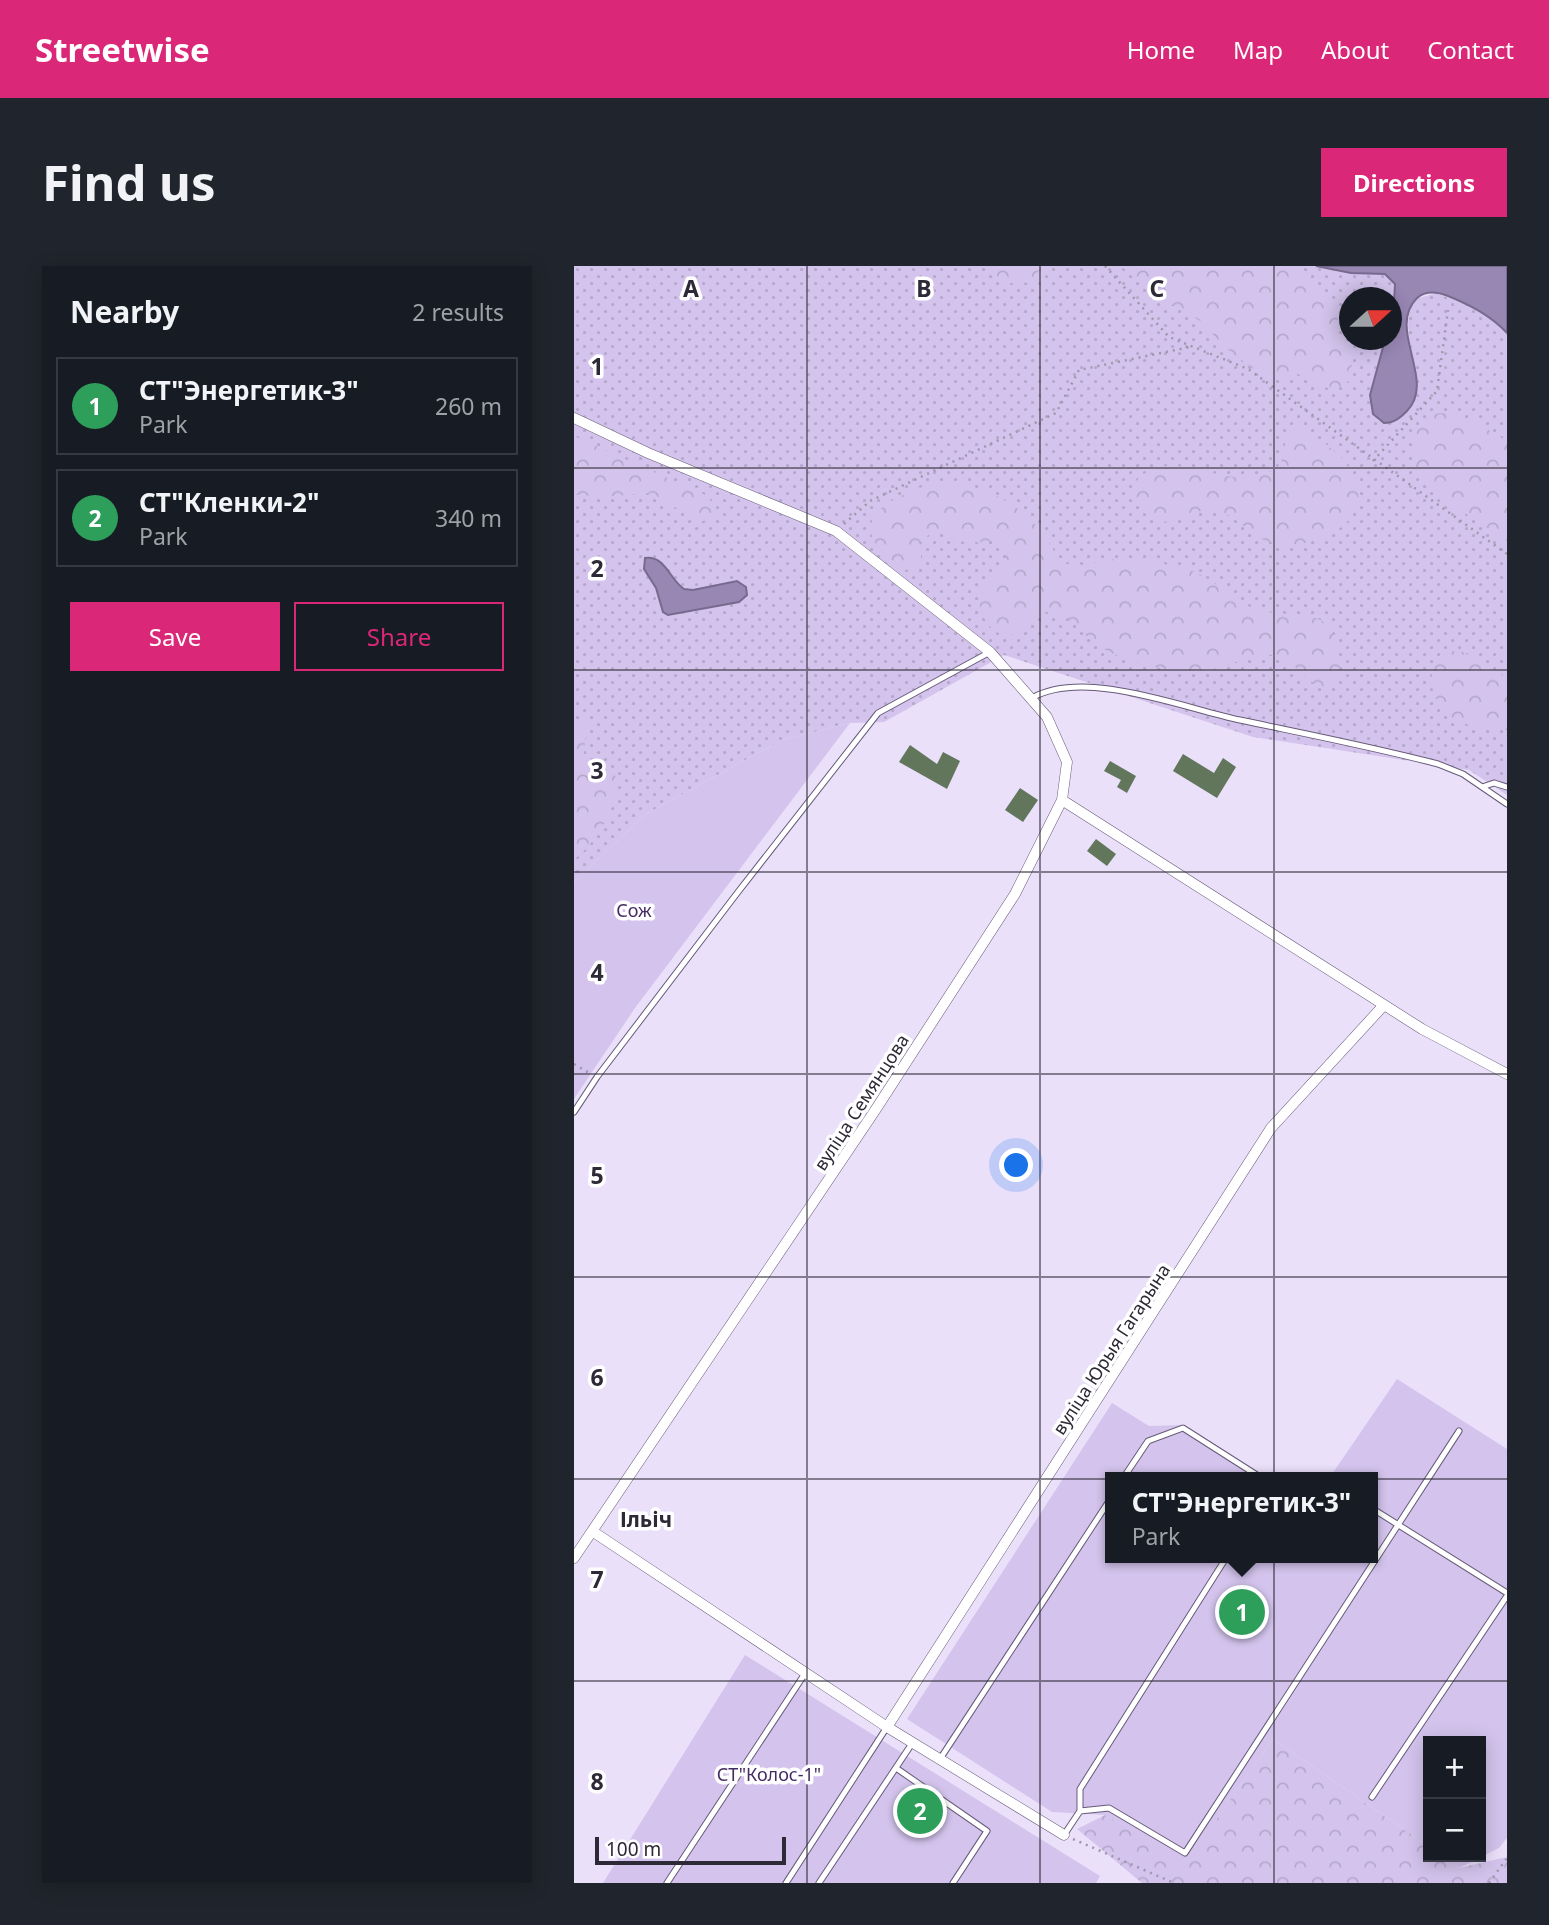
<!DOCTYPE html>
<meta charset="utf-8">
<style>
:root{--surface:#171b24;--page:#20242c;--text:#f1f3f6;--muted:#9ea1a6;--line:#363941;--accent:#db2777}
body{margin:0;font-family:"Noto Sans",sans-serif;background:var(--page);color:var(--text)}
.controls{position:absolute;right:21px;bottom:21px;display:grid;overflow:hidden;border-radius:0px;box-shadow:0 4px 18px #0003}
.controls button{width:63px;height:63px;display:grid;place-items:center;padding:0;border:0;border-bottom:2px solid var(--line);background:var(--surface);color:var(--text);font:35px sans-serif}
.compass{position:absolute;left:765px;top:21px;width:63px;height:63px;border-radius:50%;background:var(--surface);box-shadow:0 4px 18px #0003;rotate:69deg}
.scale{position:absolute;left:21px;bottom:18px;width:191px;box-sizing:border-box;padding-left:7px;border:4px solid #2e2936;border-top:0;font-size:19px;line-height:24px;white-space:nowrap;color:#2e2936;-webkit-text-stroke:5px #fff;paint-order:stroke}
.you{position:absolute;left:443px;top:900px;width:24px;height:24px;margin:-18px;border:5px solid #fff;border-radius:50%;background:#1a73e8;box-shadow:0 0 0 10px #1a73e833}
.badge{display:grid;place-items:center;width:46px;height:46px;border-radius:50%;background:var(--accent);color:#fff;font-size:23px;font-weight:700}
.pin{position:absolute;translate:-50% -50%;border:4px solid #fff;box-shadow:0 2px 7px #0006}
.popup{position:absolute;left:531px;top:1206px;width:273px;height:91px;box-sizing:border-box;display:grid;place-content:center;border-radius:0px;background:var(--surface);filter:drop-shadow(0 2px 5px #0005);font-size:23px;white-space:nowrap;color:var(--muted)}
.popup b{font-size:26px;color:var(--text)}
.popup::after{content:'';position:absolute;left:50%;top:100%;margin-left:-14px;border:14px solid transparent;border-top-color:var(--surface)}
.list{margin:0;padding:0;list-style:none}
h2{display:flex;justify-content:space-between;align-items:center;height:91px;margin:0;padding:0 28px;font-size:30px}
h2 small{font-size:23px;font-weight:400;color:var(--muted)}
.list li{display:grid;grid-template-columns:46px 1fr auto;gap:21px;align-items:center;box-sizing:border-box;height:98px;margin:0 14px 14px;padding:0 14px;border:2px solid var(--line);border-radius:0px}
.list b{display:block;font-size:26px;white-space:nowrap}
.list p{margin:0;font-size:23px;white-space:nowrap;color:var(--muted)}
.list em{font-size:23px;font-style:normal;color:var(--muted)}
.actions{display:flex;gap:14px;padding:21px 28px}
.actions a{flex:1;padding:16px 0;border:2px solid var(--accent);border-radius:0px;text-align:center;font-size:24px;color:var(--accent)}
.actions .main{background:var(--accent);color:#fff}
.map{position:relative;flex:none;width:933px;height:1617px;overflow:hidden;border-radius:0px}
header{display:flex;align-items:center;gap:42px;box-sizing:border-box;height:98px;padding:0 35px;background:var(--accent);color:#fff}
header strong{font-size:33px}
nav{display:flex;gap:38px;margin-inline-start:auto;font-size:24px}
.intro{display:flex;align-items:center;justify-content:space-between;box-sizing:border-box;height:168px;padding:0 42px}
h1{margin:0;font-size:49px}
.button{padding:18px 32px;border-radius:0px;background:var(--accent);color:#fff;font-size:24px;font-weight:700}
main{display:flex;gap:42px;padding:0 42px}
aside{flex:1;background:var(--surface);border-radius:0px;box-shadow:0 4px 18px #0003}
.map>svg:first-child{display:block}
</style>
<header>
<strong>Streetwise</strong>
<nav><a>Home</a><a>Map</a><a>About</a><a>Contact</a></nav>
</header>
<div class="intro"><h1>Find us</h1><a class="button">Directions</a></div>
<main>
<aside>
<h2>Nearby<small>2 results</small></h2>
<ul class="list">
<li><span class="badge" style="background:#2e9e5b">1</span><div><b>СТ&quot;Энергетик-3&quot;</b><p>Park</p></div><em>260 m</em></li>
<li><span class="badge" style="background:#2e9e5b">2</span><div><b>СТ&quot;Кленки-2&quot;</b><p>Park</p></div><em>340 m</em></li>
</ul>
<div class="actions"><a class="main">Save</a><a>Share</a></div>
</aside>
<div class="map">
<svg width="933" height="1617" viewBox="0 0 933 1617">
<defs>
<pattern id="grass-dots" width="8" height="8" patternUnits="userSpaceOnUse" patternTransform="scale(1.75)"><rect width="8" height="8" fill="#d4c4ed"/><path d="M2 2h.1M6 6h.1" fill="none" stroke="#b6a8cc" stroke-width="1.8" stroke-linecap="round"/></pattern>
<pattern id="forest-crowns" width="20" height="18" patternUnits="userSpaceOnUse" patternTransform="scale(1.75)"><rect width="20" height="18" fill="#d4c4ed"/><path d="M2 6a3 3 0 1 1 6 0M12 15a3 3 0 1 1 6 0" fill="none" stroke="#b6a8cc"/></pattern>
</defs>
<rect width="100%" height="100%" fill="#eae0fa"/>
<!-- grass -->
<path fill="url(#grass-dots)" d="M0,0H742L777,7L811,8L821,19L818,48V32H776V74H811L796,129L804,154C812,158 816,158 824,153C868,125 816,70 842,33L862,27L904,43L933,67V529L895,504L679,471L430,389L310,456L276,457L208,474L72,548L0,616Z"/>
<!-- forest -->
<path fill="url(#forest-crowns)" d="M413,0H467C456,28 429,20 413,0Z
M547,0H720L762,35L765,70L779,94L775,115L761,124L743,119L724,108L697,112L686,108L649,80L628,56L582,30Z
M865,147C891,147 911,162 933,175V275C901,252 830,217 839,171C842,157 852,151 865,147Z
M726,162C745,172 769,188 778,207C804,255 744,283 704,278C677,275 665,248 640,244C626,241 614,252 600,255C577,260 558,240 560,218C597,168 666,241 707,197L713,170Z
M0,170L131,229L142,240L140,249L130,255L122,254L77,227L27,231L0,228Z
M363,216C406,217 440,233 468,266C477,276 479,288 490,297C509,303 523,294 542,293C563,293 585,297 605,301C638,308 652,332 679,342C722,358 767,329 766,407L756,420C730,424 724,391 698,389C677,387 657,400 636,404C609,408 582,402 557,395C545,391 533,385 523,379C505,366 491,338 466,348C456,352 450,362 441,368C416,375 404,346 404,324L409,316L432,299C436,262 409,280 390,276C378,274 369,267 358,265L347,277V297L332,304C319,299 311,291 303,280C277,243 337,225 363,216Z
M877,385L889,386L933,412V464C915,462 894,462 879,452C855,437 847,397 877,385Z
M0,452L13,457L10,488C18,497 30,496 38,504C56,525 19,582 0,593Z
M699,1473L854,1580V1591H869L885,1602L933,1591V1617H568L503,1563L531,1549L614,1593Z"/>
<!-- garden -->
<path fill="#d4c4ed" d="M276,457L61,742L0,833V616L72,548L208,474Z
M823,1113L933,1183V1572L925,1582L885,1602L869,1591H907V1475H854V1580L699,1473L614,1594L531,1549L478,1546L333,1453L538,1137L575,1160L608,1159L693,1211H537V1292H799V1211H756Z
M171,1389L526,1610L522,1617H29Z"/>
<!-- water -->
<path fill="#9886b3" stroke="#786a8e" stroke-width="2" d="M742,0H933V67C916,49 896,39 874,30C864,26 852,24 843,32C812,63 863,114 833,145C826,152 820,157 810,157L799,148L796,129L811,74H818L821,18L811,8L777,7Z
M71,292C91,289 96,314 110,323L119,324L163,315L172,321L173,329L165,336L94,349L89,346L82,322L70,303Z"/>
<!-- building -->
<path fill="#62765c" d="M336,479L363,498L369,486L386,495L373,523L325,496Z
M609,488L640,507L649,492L662,501L643,532L599,505Z
M536,495L562,510L553,527L543,521L547,514L530,505Z
M446,522L464,534L449,556L431,544Z
M522,573L542,588L533,600L513,585Z"/>
<g fill="none" stroke-linecap="round" stroke-linejoin="round">
<!-- lane casing -->
<g stroke="#675b78" stroke-width="7">
<path id="lane" d="M458,432C511,402 609,442 666,454C732,468 799,481 864,498L889,508L933,538
M908,521L920,517L933,521
M0,846L23,811L164,626L304,447L416,386
M550,1211L574,1175L609,1162L686,1211
M799,1243L933,1327
M366,1493L537,1232
M322,1502L413,1565L379,1617
M798,1531L933,1330
M506,1545L535,1542L611,1587L885,1165
M490,1569L506,1545V1523L652,1292
M93,1617L232,1406
M212,1617L313,1461
M245,1617L339,1476"/>
</g>
<!-- street casing -->
<g stroke="#675b78" stroke-width="11">
<path id="street" d="M0,152L74,187L262,265L416,386L473,451L493,496L488,534L441,628L302,843L0,1292
M488,534L848,763L933,808
M18,1265L313,1461L490,1569
M313,1461L697,862L810,739"/>
</g>
<!-- path -->
<path stroke="#9e96ab" stroke-width="2.5" stroke-dasharray="2 5" stroke-linecap="butt" d="M531,0L595,71L674,103L933,288
M799,195L863,125L874,44
M270,258L296,235L482,147L505,104L616,81
M0,798L17,808
M499,1573L600,1617
M915,1617L933,1592"/>
<!-- lane -->
<use href="#lane" stroke="#fff" stroke-width="5"/>
<!-- street -->
<use href="#street" stroke="#fff" stroke-width="10"/>
</g>
<!-- grid -->
<path fill="none" stroke="#2e2936" stroke-width="2" stroke-opacity="0.55" d="M233,0V1617M466,0V1617M700,0V1617M0,202H933M0,404H933M0,606H933M0,808H933M0,1011H933M0,1213H933M0,1415H933"/>
<g text-anchor="middle" dominant-baseline="central" stroke-width="7" stroke-linejoin="round" paint-order="stroke">
<!-- park labels -->
<g font-size="18" fill="#452b63" stroke="#fff">
<text x="60" y="644">Сож</text>
<text x="195" y="1508">СТ"Колос-1"</text>
</g>
<!-- street labels -->
<g font-size="18" fill="#2e2936" stroke="#fff">
<text transform="translate(287 836) rotate(-57)">вуліца Семянцова</text>
<text transform="translate(537 1083) rotate(-57)">вуліца Юрыя Гагарына</text>
</g>
<!-- quarter labels -->
<g font-size="21" font-weight="bold" fill="#2e2936" stroke="#fff">
<text x="72" y="1253">Ільіч</text>
</g>
</g>
<g font-size="23" text-anchor="middle" font-weight="bold" fill="#2e2936" stroke="#fff" stroke-width="7" stroke-linejoin="round" paint-order="stroke">
<text x="117" y="31">A</text>
<text x="350" y="31">B</text>
<text x="583" y="31">C</text>
<text x="23" y="109">1</text>
<text x="23" y="311">2</text>
<text x="23" y="513">3</text>
<text x="23" y="715">4</text>
<text x="23" y="918">5</text>
<text x="23" y="1120">6</text>
<text x="23" y="1322">7</text>
<text x="23" y="1524">8</text>
</g>
</svg>
<div class="controls">
<button>+</button>
<button>−</button>
</div>
<svg class="compass" viewBox="-18 -18 36 36"><path d="M0-13l5 13h-10z" fill="#e53935"/><path d="M0 13l5-13h-10z" fill="#9ea1a6"/></svg>
<div class="scale">100 m</div>
<div class="you"></div>
<div class="pin badge" style="left:668px;top:1346px;background:#2e9e5b">1</div>
<div class="popup"><b>СТ&quot;Энергетик-3&quot;</b>Park</div>
<div class="pin badge" style="left:346px;top:1545px;background:#2e9e5b">2</div>
</div>
</main>
